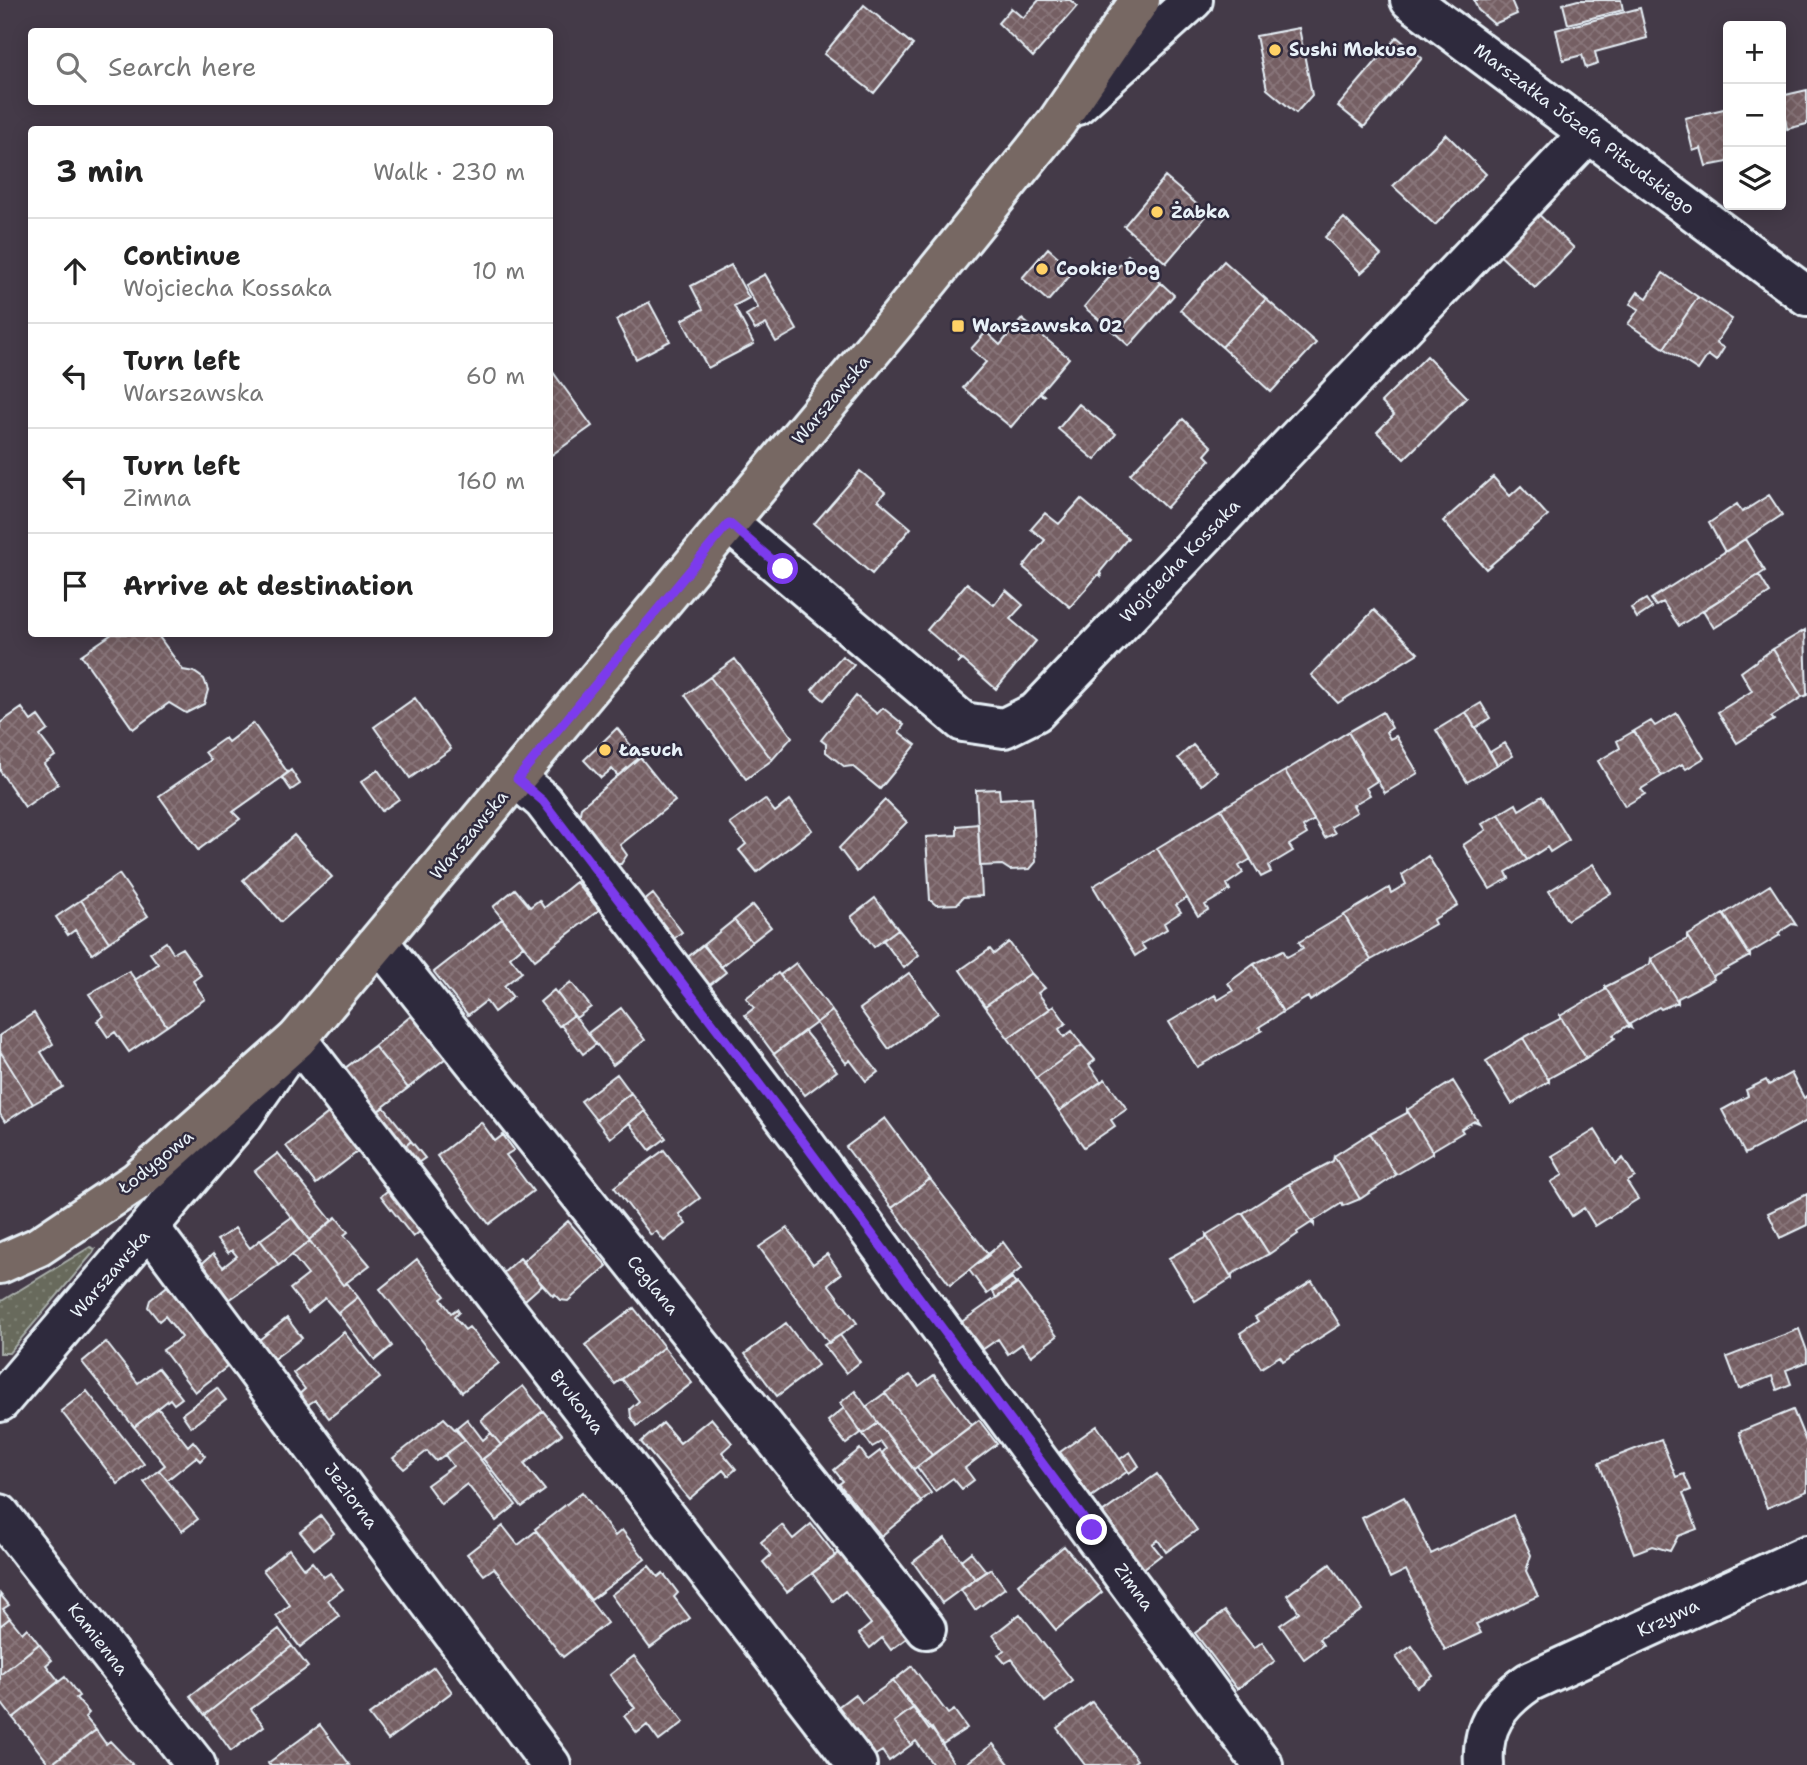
<!DOCTYPE html>
<meta charset="utf-8">
<style>
:root{--surface:#fff;--page:#f6f6f6;--text:#222;--muted:#767676;--line:#e0e0e0}
body{margin:0;font-family:"Shantell Sans",sans-serif;background:var(--page);color:var(--text)}
.controls{position:absolute;right:21px;top:21px;display:grid;overflow:hidden;border-radius:7px;box-shadow:0 4px 18px #0003}
.controls button{width:63px;height:63px;display:grid;place-items:center;padding:0;border:0;border-bottom:2px solid var(--line);background:var(--surface);color:var(--text);font:35px sans-serif}
.stop{position:absolute;width:21px;height:21px;margin:-16px;border:5px solid #7c3aed;border-radius:50%;background:#fff}
.stop.end{background:#7c3aed;border-color:#fff;box-shadow:0 2px 7px #0008}
.list{margin:0;padding:0;list-style:none}
h2{display:flex;justify-content:space-between;align-items:center;height:91px;margin:0;padding:0 28px;font-size:30px}
h2 small{font-size:23px;font-weight:400;color:var(--muted)}
.list li{display:grid;grid-template-columns:46px 1fr auto;gap:21px;align-items:center;box-sizing:border-box;height:105px;padding:0 28px;border-top:2px solid var(--line)}
.list b{display:block;font-size:26px;white-space:nowrap}
.list p{margin:0;font-size:23px;white-space:nowrap;color:var(--muted)}
.list em{font-size:23px;font-style:normal;color:var(--muted)}
.icon{flex:none;width:38px;height:38px;fill:none;stroke:currentColor;stroke-width:2;stroke-linecap:round;stroke-linejoin:round}
.map{position:relative;flex:none;width:1807px;height:1765px;overflow:hidden}
.search{position:absolute;background:var(--surface);box-shadow:0 4px 18px #0003;left:28px;top:28px;width:525px;height:77px;display:flex;align-items:center;gap:18px;box-sizing:border-box;padding:0 24px;border-radius:7px;color:var(--muted);font-size:26px}
.panel{position:absolute;background:var(--surface);box-shadow:0 4px 18px #0003;left:28px;top:126px;width:525px;height:511px;border-radius:7px}
.map>svg:first-child{display:block}
</style>
<div class="map">
<svg width="1807" height="1765" viewBox="0 0 1807 1765">
<defs>
<pattern id="grass-dots" width="8" height="8" patternUnits="userSpaceOnUse" patternTransform="scale(1.75)"><rect width="8" height="8" fill="#676a5b"/><path d="M2 2h.1M6 6h.1" fill="none" stroke="#7d8073" stroke-width="1.8" stroke-linecap="round"/></pattern>
<pattern id="building-cross-hatch" width="8" height="8" patternUnits="userSpaceOnUse" patternTransform="scale(1.75)"><rect width="8" height="8" fill="#755f63"/><path d="M0 0l8 8M0 8l8-8" fill="none" stroke="#89767a"/></pattern>
</defs>
<rect width="100%" height="100%" fill="#443a48"/>
<filter id="ink" filterUnits="userSpaceOnUse"><feTurbulence type="fractalNoise" baseFrequency=".0143" numOctaves="2"/><feDisplacementMap in="SourceGraphic" scale="14" xChannelSelector="R" yChannelSelector="G"/><feConvolveMatrix kernelMatrix="1 2 1 2 8 2 1 2 1" color-interpolation-filters="sRGB"/></filter>
<g filter="url(#ink)">
<!-- grass -->
<path fill="url(#grass-dots)" stroke="#a8aeaa" stroke-width="2" d="M90,1247L95,1249L93,1253L9,1353H0V1302Z"/>
<!-- building -->
<path fill="url(#building-cross-hatch)" stroke="#e8f1f8" stroke-width="2" d="M1039,0H1070L1077,6L1033,57L998,23L1011,8L1023,18Z
M1474,0H1511L1517,14L1494,24L1478,10Z
M1578,0H1621L1623,10L1568,24L1563,4Z
M864,5L913,45L874,93L824,54Z
M1640,8L1647,38L1595,52L1598,64L1586,68L1582,55L1563,60L1556,30Z
M1299,28L1312,95L1296,113L1267,89L1256,36Z
M1397,37L1422,58L1364,127L1338,106Z
M1807,90V124L1787,129L1781,96Z
M1728,108V162L1706,166L1701,148L1693,151L1685,118Z
M1446,134L1486,174L1435,225L1393,186Z
M1165,177L1208,214L1166,263L1124,226Z
M1534,210L1574,248L1535,288L1495,251Z
M1344,218L1381,255L1361,273L1325,237Z
M1048,248L1074,271L1048,301L1022,278Z
M1128,255L1161,283L1116,334L1084,307Z
M1224,261L1266,299L1222,347L1180,310Z
M731,265L749,298L734,306L754,344L708,368L682,320L703,309L691,286Z
M1663,273L1698,297L1664,348L1628,324L1639,309L1630,304L1638,292L1647,298Z
M765,274L797,330L776,342L766,324L755,330L746,315L758,308L745,285Z
M1161,283L1174,295L1129,346L1116,334Z
M1698,297L1732,319L1716,343L1724,348L1716,361L1708,355L1698,370L1664,348Z
M1266,299L1316,343L1271,392L1222,347Z
M649,302L670,341L636,359L616,320Z
M1022,319L1069,358L1040,392L1045,396L1039,394L1011,427L963,388L986,362L971,349L986,332L1000,345Z
M1427,356L1467,397L1404,459L1377,432L1394,415L1381,402Z
M550,368L592,426L550,456Z
M1079,404L1116,434L1095,460L1058,429Z
M1183,419L1212,447L1205,455L1210,460L1166,508L1130,474Z
M860,471L885,492L878,500L911,528L872,574L814,524Z
M1493,477L1510,496L1521,486L1548,516L1486,569L1443,521Z
M1769,495L1782,515L1725,552L1709,523L1737,504L1742,512Z
M1081,499L1128,538L1100,572L1102,577L1099,574L1070,607L1023,567L1045,540L1031,529L1045,513L1059,524Z
M1745,539L1765,571L1679,626L1663,602L1656,606L1651,599Z
M1759,575L1770,593L1714,628L1703,610Z
M967,583L994,605L1006,590L1023,605L1010,619L1036,641L996,689L963,660L957,663L961,659L927,630Z
M1646,599L1652,608L1637,618L1631,608Z
M1374,610L1418,653L1338,703L1311,675Z
M1805,630L1807,695L1802,697L1773,649Z
M112,634H157L183,670L194,672L204,679L208,690L204,704L186,713L169,703L133,729L81,655Z
M1773,649L1802,697L1771,717L1774,720L1737,743L1718,712L1752,691L1741,672Z
M842,656L854,665L824,700L812,690Z
M735,659L792,737L772,760L710,677Z
M710,677L772,760L746,779L685,695Z
M856,696L877,714L883,708L904,725L899,732L916,745L880,789L852,766L845,767L826,752V744L821,740Z
M415,698L451,749L410,778L374,727Z
M1481,703L1490,718L1475,728L1466,712Z
M22,708L31,721L38,716L48,730L40,736L55,756L44,764L58,784L25,807L0,771V723Z
M1383,712L1392,728L1386,732L1390,739L1396,736L1418,773L1385,793L1348,732Z
M1466,712L1497,765L1467,782L1436,730Z
M1677,713L1704,758L1686,769L1682,764L1662,776L1634,731L1651,721L1655,726Z
M253,723L288,773L233,812L240,819L198,850L159,796L211,760L205,752L225,738L228,742Z
M617,728L640,757L618,776L612,769L601,778L584,760Z
M1634,731L1662,776L1641,789L1645,794L1625,806L1598,761L1620,748L1617,741Z
M1348,732L1377,781L1366,788L1370,795L1353,805L1357,812L1331,827L1335,833L1325,838L1285,771Z
M1505,743L1513,756L1497,765L1490,752Z
M1193,745L1217,772L1202,785L1178,758Z
M640,757L675,801L620,845L627,855L621,864H615L579,820L581,807Z
M291,770L300,784L291,790L282,777Z
M378,770L399,799L382,811L361,782Z
M1285,771L1314,820L1303,827L1307,834L1289,845L1293,851L1268,866L1271,872L1261,877L1221,809Z
M999,789L1000,799L1032,797L1036,862L1030,869L1010,870L1002,865L980,866L976,790Z
M1542,796L1569,840L1550,852L1547,847L1527,860L1499,814L1516,804L1519,810Z
M765,799L775,812L790,800L812,830L757,872L739,850L746,844L730,824Z
M885,800L907,822L857,872L839,848Z
M1221,809L1251,859L1239,866L1243,873L1227,884L1230,890L1205,905L1208,910L1198,916L1157,848Z
M1499,814L1527,860L1506,872L1509,878L1490,889L1463,845L1486,830L1482,824Z
M978,824L982,896L963,897L957,904L936,905L930,900L926,837L957,835V826Z
M294,835L332,877L281,922L243,880Z
M1157,848L1187,898L1176,905L1181,912L1164,923L1167,929L1141,944L1145,949L1135,956L1093,886Z
M1428,856L1458,905L1433,920L1435,924L1371,960L1344,915L1389,888L1391,893L1406,884L1402,875Z
M1593,864L1611,893L1567,920L1549,891Z
M119,874L148,916L109,942L81,900Z
M576,882L599,910L535,960L493,907L515,889L530,907L539,900L544,908Z
M1770,885L1796,925L1792,924L1778,933L1780,935L1750,953V956L1724,914Z
M653,894L682,932L667,944L638,906Z
M875,898L898,929L874,947L851,917Z
M81,900L109,942L92,954L75,930L68,935L56,917Z
M753,905L771,927L752,942L734,920Z
M1723,914L1750,956L1713,976L1714,979L1687,936Z
M1344,915L1371,960L1310,1001L1308,997L1283,1012L1254,964L1283,950L1287,957L1303,948L1299,942Z
M502,919L523,946L510,957L522,972L504,986L513,997L494,1012L486,1001L468,1015L434,972Z
M734,920L752,942L721,967L703,945Z
M898,929L919,955L904,968L883,940Z
M1687,936L1714,979L1678,998V1002L1651,959L1687,939Z
M166,942L173,953L182,948L201,975L193,981L205,999L167,1026L135,980L158,964L150,953Z
M1009,942L1031,973L985,1006L960,970L990,949L994,954Z
M703,945L726,972L706,988L684,960Z
M1651,959L1678,1002L1661,1009L1659,1007L1630,1024L1631,1028L1605,987L1641,969L1650,964Z
M796,963L832,1011L816,1023L780,975Z
M1254,964L1283,1012L1259,1027L1262,1031L1197,1067L1169,1022L1215,995L1218,1000L1233,991L1228,983Z
M129,971L167,1026L129,1052L115,1032L108,1037L97,1021L104,1016L89,994Z
M778,973L816,1023L774,1054L745,1015L754,1008L746,998Z
M909,973L938,1013L889,1049L860,1009Z
M1031,973L1045,988L1038,993L1050,1009L1008,1038L985,1006Z
M571,982L591,1007L576,1018L557,993Z
M1605,987L1631,1028L1627,1026L1613,1035L1615,1038L1586,1058L1560,1016L1605,990Z
M554,990L574,1015L559,1026L540,1002Z
M1054,1006L1066,1023L1059,1029L1064,1037L1072,1031L1082,1045L1036,1078L1008,1038Z
M422,1007L456,1050L408,1088L374,1046Z
M621,1008L645,1040L613,1065L588,1033Z
M832,1011L878,1072L866,1081L850,1060L846,1063L816,1023Z
M34,1013L53,1044L41,1052L63,1087L33,1104L0,1051V1035Z
M574,1015L596,1044L583,1054L561,1025Z
M1560,1016L1586,1058L1549,1078V1081L1523,1038L1560,1019Z
M804,1031L837,1071L805,1095L774,1054Z
M1523,1038L1549,1081L1512,1104L1486,1061Z
M1082,1045L1095,1060L1089,1065L1101,1082L1059,1111L1036,1078Z
M374,1046L408,1088L374,1114L340,1072Z
M0,1051L33,1104L5,1122L0,1114Z
M1791,1073L1804,1098L1807,1096V1121L1745,1154L1722,1110L1748,1096L1746,1090L1766,1080L1769,1085Z
M617,1074L631,1093L596,1120L581,1101Z
M1105,1079L1127,1109L1111,1120L1115,1126L1084,1147L1059,1111Z
M1453,1081L1479,1123L1474,1121L1461,1129L1463,1132L1433,1150V1153L1407,1110Z
M631,1093L645,1111L610,1138L596,1120Z
M384,1107L411,1141L402,1149L374,1114Z
M1407,1110L1433,1153L1396,1175L1370,1133L1407,1113Z
M331,1111L361,1149L316,1184L286,1146Z
M645,1111L666,1138L650,1150L629,1123Z
M885,1118L930,1179L892,1208L846,1147Z
M481,1122L495,1141L503,1135L514,1150L506,1155L533,1191L489,1224L437,1156Z
M1595,1130L1616,1164L1623,1158L1635,1177L1627,1182L1638,1199L1595,1226L1584,1208L1572,1216L1551,1182L1563,1175L1552,1156Z
M1370,1133L1396,1175L1360,1199L1334,1156Z
M411,1141L425,1158L412,1167L400,1151Z
M664,1150L700,1198L679,1214L686,1224L664,1241L656,1231L651,1235L614,1187Z
M278,1153L332,1221L309,1240L255,1171Z
M1334,1156L1360,1199L1343,1206L1342,1203L1314,1221V1225L1289,1184L1333,1161Z
M930,1179L989,1255L950,1285L892,1208Z
M396,1184L428,1225L413,1237L381,1196Z
M1289,1184L1314,1225L1311,1223L1297,1232L1298,1234L1269,1254L1243,1213Z
M1807,1194V1225L1780,1238L1768,1213Z
M1242,1213L1269,1254L1232,1274V1278L1206,1235Z
M292,1217L310,1241L279,1265L260,1240Z
M336,1217L348,1232L344,1235L370,1265L343,1285L309,1240Z
M568,1221L607,1266L568,1301L561,1300L555,1294L553,1296L522,1262Z
M235,1228L250,1248L260,1240L279,1265L223,1304L197,1268L213,1254L223,1267L237,1256L232,1250L228,1253L217,1240Z
M787,1228L813,1264L827,1254L841,1274L828,1284L857,1323L829,1343L759,1247Z
M1206,1235L1232,1278L1195,1301L1169,1258L1206,1238Z
M310,1241L343,1285L347,1283L358,1297L338,1313L325,1298L308,1312L290,1289L308,1275L292,1255Z
M1003,1242L1022,1268L987,1294L969,1270Z
M520,1258L542,1285L525,1300L502,1274Z
M417,1259L445,1296L441,1299L451,1313L457,1309L459,1312L454,1317L465,1330L469,1327L499,1363L462,1392L380,1289Z
M1012,1278L1016,1285L996,1298L993,1292Z
M1312,1281L1340,1325L1283,1361L1280,1356L1261,1368L1240,1333L1258,1321L1255,1317Z
M171,1283L232,1363L195,1392L163,1350L182,1337L165,1316L159,1321L148,1307L150,1300Z
M1017,1283L1057,1336L1031,1356L1022,1344L1008,1354L998,1339L979,1352L960,1323Z
M358,1297L392,1346L375,1360L338,1313Z
M634,1308L664,1347L615,1384L585,1345Z
M287,1318L302,1338L268,1363L254,1344Z
M786,1323L818,1365L777,1396L745,1354Z
M1799,1329L1807,1351V1362L1786,1370L1791,1384L1777,1390L1772,1376L1739,1389L1727,1357Z
M344,1332L380,1378L329,1418L315,1400L306,1406L297,1396L305,1389L293,1373Z
M840,1335L860,1362L846,1373L824,1345Z
M106,1342L138,1383L158,1368L182,1398L174,1404L170,1399L134,1427L82,1362Z
M664,1347L692,1383L637,1426L631,1417L630,1409L639,1401L622,1379Z
M910,1375L919,1386L934,1375L972,1425L932,1455L885,1393Z
M523,1386L543,1411L501,1445L481,1420Z
M217,1388L226,1400L191,1427L182,1414Z
M87,1391L144,1464L118,1484L61,1411Z
M855,1391L878,1423L863,1434L840,1403Z
M885,1393L932,1455L914,1469L866,1407Z
M158,1408L188,1446L193,1441L205,1456L200,1461L196,1457L167,1480L159,1470L165,1465L134,1427Z
M844,1408L861,1433L846,1444L828,1421Z
M1793,1410L1807,1444V1491L1767,1508L1739,1432Z
M543,1411L562,1434L524,1464L545,1490L522,1507L483,1459Z
M444,1418L465,1440L436,1461L427,1451L404,1469L393,1458Z
M711,1418L732,1443L722,1452L736,1469L728,1476L723,1470L689,1499L641,1442L663,1423L680,1443Z
M467,1419L483,1440L491,1433L501,1445L481,1460L456,1428Z
M979,1420L997,1444L965,1468L974,1480L962,1489L953,1478L935,1491L917,1467Z
M878,1423L931,1493L921,1501L882,1453L886,1449L881,1442L872,1447L863,1434Z
M1097,1426L1128,1471L1091,1497L1060,1452Z
M1661,1439L1676,1477L1684,1474L1691,1490L1683,1493L1697,1529L1678,1536L1670,1551L1652,1546L1634,1553L1599,1463Z
M465,1440L516,1505L496,1521L467,1484L441,1504L427,1485L453,1466L445,1455Z
M860,1449L868,1460L880,1451L922,1503L881,1536L839,1484L843,1481L834,1470Z
M1130,1452L1139,1466L1129,1473L1120,1459Z
M159,1470L198,1519L182,1531L144,1482Z
M1157,1474L1197,1530L1166,1552L1158,1540L1152,1544L1161,1555L1143,1569L1102,1513Z
M582,1492L615,1536L622,1530L645,1559L591,1600L535,1529Z
M1404,1497L1431,1554L1513,1515L1531,1555L1526,1571L1538,1596L1476,1624L1481,1633L1445,1650L1406,1570L1390,1578L1362,1518Z
M321,1516L334,1533L314,1549L300,1532Z
M811,1524L836,1556L787,1592L763,1562L771,1555L761,1542L782,1525L793,1539Z
M503,1526L518,1545L536,1531L607,1623L563,1657L494,1568L484,1575L467,1554Z
M945,1538L975,1579L942,1603L913,1562Z
M1064,1546L1102,1592L1056,1630L1018,1584Z
M846,1548L912,1634L891,1650L882,1638L870,1648L859,1634L871,1624L845,1591L833,1601L812,1573Z
M289,1549L304,1569L312,1562L324,1577L330,1573L343,1589L328,1600L339,1616L300,1647L276,1616L290,1605L263,1570Z
M971,1552L986,1571L975,1579L961,1560Z
M1330,1564L1362,1610L1319,1639L1323,1645L1304,1659L1280,1625L1299,1612L1287,1595Z
M649,1566L658,1577L663,1573L678,1593L674,1597L690,1618L650,1648L611,1595Z
M991,1569L1005,1588L975,1610L961,1590Z
M0,1594L9,1605L3,1609L10,1618L0,1626Z
M1225,1611L1254,1648L1262,1642L1275,1661L1237,1689L1195,1633Z
M1020,1614L1072,1680L1045,1702L1012,1659L1005,1663L998,1655L1004,1650L993,1635Z
M10,1618L22,1633L27,1628L39,1644L0,1675V1626Z
M279,1629L292,1646L205,1715L190,1696Z
M39,1644L52,1660L46,1665L59,1681L13,1718L0,1701V1675Z
M292,1646L308,1667L251,1709L264,1726L231,1751L205,1715Z
M1412,1646L1433,1676L1417,1687L1396,1657Z
M634,1656L684,1722L659,1741L647,1725L637,1733L624,1716L635,1708L610,1675Z
M912,1666L948,1714L954,1710L967,1728L943,1744L893,1681Z
M434,1667L452,1692L388,1740L369,1715Z
M65,1677L79,1696L76,1698L89,1713L85,1717L96,1730L50,1765L13,1718Z
M893,1681L913,1708L894,1722L911,1745L889,1761L882,1751L871,1758L835,1709L855,1694L862,1703Z
M1092,1702L1137,1760L1130,1765H1085L1057,1728Z
M913,1708L929,1730L932,1728L955,1765H933L916,1741L911,1745L894,1722Z
M320,1725L350,1765H269L268,1763Z
M96,1730L106,1744L110,1741L133,1765H50Z
M993,1744L1010,1765H964Z"/>
<g fill="none" stroke-linecap="round" stroke-linejoin="round">
<!-- minor casing -->
<g stroke="#e8f1f8" stroke-width="44">
<path id="minor" d="M1410,0L1807,296
M1077,105L1193,0
M729,523L963,722L1004,728L1036,712L1589,133
M517,779L543,801L802,1140L1263,1765
M379,942L926,1629
M150,1228L551,1765
M0,1402L243,1116L297,1039L857,1765
M0,1514L196,1765
M1484,1765C1481,1727 1498,1703 1529,1682L1807,1555"/>
</g>
<!-- major casing -->
<g stroke="#e8f1f8" stroke-width="44">
<path id="major" d="M0,1264L38,1247L137,1181L297,1039L899,318L1057,122L1140,0"/>
</g>
<!-- minor -->
<use href="#minor" stroke="#2f2a3d" stroke-width="38"/>
<!-- major -->
<use href="#major" stroke="#776864" stroke-width="38"/>
</g>
</g>
<g fill="none" stroke-linecap="round" stroke-linejoin="round" filter="url(#ink)">
<!-- route -->
<path stroke="#7c3aed" stroke-width="9" d="M783,569L729,523L517,779L543,801L802,1140L1092,1530"/>
</g>
<!-- markers -->
<g fill="#ffd166" stroke="#2f2a3d" stroke-width="2.5">
<circle cx="1275" cy="50" r="7"/>
<circle cx="1157" cy="212" r="7"/>
<circle cx="1042" cy="269" r="7"/>
<rect x="951" y="319" width="14" height="14" rx="3.5"/>
<circle cx="605" cy="750" r="7"/>
</g>
<g text-anchor="middle" dominant-baseline="central" stroke-width="5" stroke-linejoin="round" paint-order="stroke">
<!-- poi labels -->
<g font-size="18" font-weight="bold" fill="#e8f1f8" stroke="#2f2a3d" text-anchor="start">
<text x="1289" y="50">Sushi Mokuso</text>
<text x="1171" y="212">Żabka</text>
<text x="1056" y="269">Cookie Dog</text>
<text x="972" y="326">Warszawska 02</text>
<text x="619" y="750">Łasuch</text>
</g>
<!-- street labels -->
<g font-size="18" fill="#e8f1f8" stroke="#2f2a3d">
<text transform="translate(1584 129) rotate(37)">Marszałka Józefa Piłsudskiego</text>
<text transform="translate(831 400) rotate(-50)">Warszawska</text>
<text transform="translate(1180 561) rotate(-46)">Wojciecha Kossaka</text>
<text transform="translate(469 835) rotate(-50)">Warszawska</text>
<text transform="translate(156 1162) rotate(-39)">Łodygowa</text>
<text transform="translate(110 1274) rotate(-49)">Warszawska</text>
<text transform="translate(653 1285) rotate(51)">Ceglana</text>
<text transform="translate(577 1402) rotate(52)">Brukowa</text>
<text transform="translate(351 1496) rotate(53)">Jeziorna</text>
<text transform="translate(1134 1587) rotate(54)">Zimna</text>
<text transform="translate(1668 1618) rotate(-25)">Krzywa</text>
<text transform="translate(98 1639) rotate(52)">Kamienna</text>
</g>
</g>
</svg>
<div class="controls">
<button>+</button>
<button>−</button>
<button><svg class="icon" aria-label="layers" viewBox="0 0 24 24"><path d="M12 4l9 5-9 5-9-5zM3 14l9 5 9-5"/></svg></button>
</div>
<div class="stop" style="left:783px;top:569px"></div>
<div class="stop end" style="left:1092px;top:1530px"></div>
<div class="search"><svg class="icon" aria-label="search" viewBox="0 0 24 24"><circle cx="10" cy="10" r="6"/><path d="M15 15l6 6"/></svg>Search here</div>
<section class="panel">
<h2>3 min<small>Walk · 230 m</small></h2>
<ul class="list">
<li><svg class="icon" aria-label="ahead" viewBox="0 0 24 24"><path d="M12 20V5M6 11l6-6 6 6"/></svg><div><b>Continue</b><p>Wojciecha Kossaka</p></div><em>10 m</em></li>
<li><svg class="icon" aria-label="left" viewBox="0 0 24 24"><path d="M17 20v-9H6M10 6l-5 5 5 5"/></svg><div><b>Turn left</b><p>Warszawska</p></div><em>60 m</em></li>
<li><svg class="icon" aria-label="left" viewBox="0 0 24 24"><path d="M17 20v-9H6M10 6l-5 5 5 5"/></svg><div><b>Turn left</b><p>Zimna</p></div><em>160 m</em></li>
<li><svg class="icon" aria-label="arrive" viewBox="0 0 24 24"><path d="M6 21V4h12l-3 4 3 4H6"/></svg><div><b>Arrive at destination</b></div></li>
</ul>
</section>
</div>
